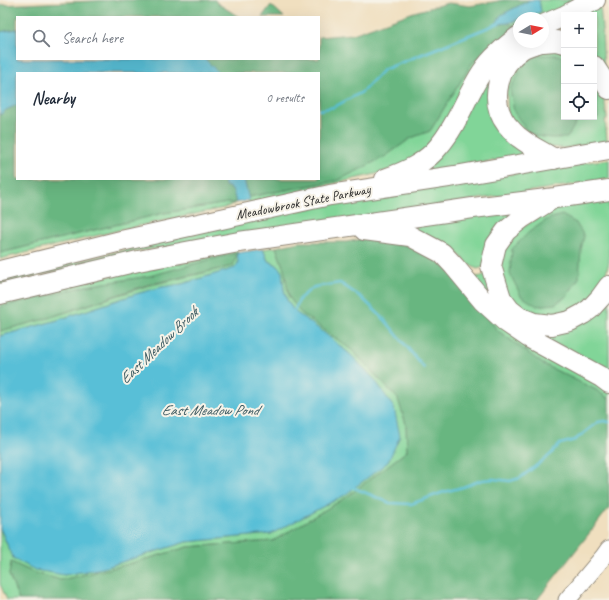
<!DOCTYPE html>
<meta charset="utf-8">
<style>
:root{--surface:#fff;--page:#f6f6f7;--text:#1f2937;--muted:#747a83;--line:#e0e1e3}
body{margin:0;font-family:Caveat,sans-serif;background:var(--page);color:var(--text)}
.controls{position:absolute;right:12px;top:12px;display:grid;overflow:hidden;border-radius:0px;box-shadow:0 4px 16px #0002}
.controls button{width:36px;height:36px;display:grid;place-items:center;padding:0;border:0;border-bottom:1px solid var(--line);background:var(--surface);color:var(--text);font:20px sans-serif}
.compass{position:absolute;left:513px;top:12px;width:36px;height:36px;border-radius:50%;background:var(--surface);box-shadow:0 4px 16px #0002;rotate:80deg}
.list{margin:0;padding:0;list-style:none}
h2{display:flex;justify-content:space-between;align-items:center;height:52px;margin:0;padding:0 16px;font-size:17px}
h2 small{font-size:13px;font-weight:400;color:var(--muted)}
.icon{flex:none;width:22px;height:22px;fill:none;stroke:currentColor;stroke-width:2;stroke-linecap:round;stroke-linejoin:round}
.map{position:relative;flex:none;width:609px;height:600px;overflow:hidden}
.search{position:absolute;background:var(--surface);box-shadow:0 4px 16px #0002;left:16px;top:16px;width:304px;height:44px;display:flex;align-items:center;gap:10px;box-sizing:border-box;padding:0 14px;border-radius:0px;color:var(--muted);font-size:15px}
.panel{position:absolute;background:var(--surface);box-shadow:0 4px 16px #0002;left:16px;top:72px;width:304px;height:108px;border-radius:0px}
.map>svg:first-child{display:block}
</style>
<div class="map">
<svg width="609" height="600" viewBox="0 0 609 600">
<rect width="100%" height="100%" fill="#f7f3e8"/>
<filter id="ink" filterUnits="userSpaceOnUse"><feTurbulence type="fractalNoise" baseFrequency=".025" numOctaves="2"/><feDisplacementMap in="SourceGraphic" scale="8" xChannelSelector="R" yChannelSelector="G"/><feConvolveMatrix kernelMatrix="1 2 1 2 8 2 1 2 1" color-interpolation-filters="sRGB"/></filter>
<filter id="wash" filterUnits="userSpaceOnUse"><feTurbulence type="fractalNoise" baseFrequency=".012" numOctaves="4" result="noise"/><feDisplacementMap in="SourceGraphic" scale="16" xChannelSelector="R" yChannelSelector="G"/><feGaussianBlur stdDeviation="0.9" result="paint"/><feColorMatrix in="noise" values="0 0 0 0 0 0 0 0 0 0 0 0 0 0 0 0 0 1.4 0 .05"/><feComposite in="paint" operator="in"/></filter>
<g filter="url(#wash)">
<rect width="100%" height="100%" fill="#f0dfbf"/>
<!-- green -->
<path fill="#81d598" stroke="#568062" d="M539,0H587L543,18H523L541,12Z
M600,4L602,29L604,75L594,63V15H576Z
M519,19V32L442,137L416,159L380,173L249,203L248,197L339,180L385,156L411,138L430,131L472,63L518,24L512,26L509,23Z
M537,47L564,48V117H594V75C603,89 605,103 607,119L605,120L607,141L565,148L548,147L508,118L506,74Z
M495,61L494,102L538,153L404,176Z
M609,159V179L133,252L0,285V280L262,217L401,191Z
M609,199V262L604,281L607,284L567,317L537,319L514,306L499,286L504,239L552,209Z
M228,203H236L224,208L124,229L0,259V253L17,249L164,213Z
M537,205L484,267L477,269L470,265L454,250L438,239L404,230L423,223Z
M276,247L284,269L289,297L300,312L353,351L398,399L406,424L407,451L345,498L273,541L188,547L125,565L61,580L32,572L11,562L9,575L19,600H7L0,584V528L13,558L64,575L103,568L186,542L271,534L345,495L388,462L375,380L351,355L322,331L294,311L287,300L284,290L282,272L277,265L268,261L263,249Z
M237,250L238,263L235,268L182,284L162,287L136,294L58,320L0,336V331L45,319L147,286L233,266L236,253L212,259L150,276L86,286L0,307V304L56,288L119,274L188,262Z
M489,272L530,326L609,296V377L516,324L471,278L482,276Z
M471,295L609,386V399L596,390L543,364L497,330Z"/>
<!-- forest -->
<path fill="#68b680" stroke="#4a7056" d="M116,0H215L217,3L239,17H17V29L0,32V5Z
M504,0H530L502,15L512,26L519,24L472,63L430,131L411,138L386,156L339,180L248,197L244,179H319V73H219L205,59H319V37L353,34L414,12L448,3L470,6Z
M271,5L284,17H262Z
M540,55H559L564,59V117H582L577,121L567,138H551L536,136L527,131L514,112L510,89L527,59Z
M594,86L596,90L598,118L594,117Z
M17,103V179H224L225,186C234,188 234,195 236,203H228L164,213L0,253V113L5,108Z
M562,215L576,223L584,236L581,250L579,278L567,296L555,304L537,306L521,296L510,274L512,249L529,232L548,219Z
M374,237L398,242L426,252L450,271L471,295L497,330L543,364L596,390L609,399V508L537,600H19L9,575L11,562L32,572L61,580L125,565L188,547L273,541L345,498L407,451L406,424L398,399L353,351L300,312L289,297L284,269L276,247L299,242H346Z
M237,253L233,266L147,285L45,319L0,331V307L86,286L150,276L212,259Z"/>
<!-- water -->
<path fill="#59bfd7" stroke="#427581" d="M530,0H539L541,12L523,18H519V19L509,23L496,24L501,15Z
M17,29V59H205L219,73H17V105L6,110L0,115V32Z
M224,179H244L249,200L236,203C234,195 234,188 225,186Z
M263,249L268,261L277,265L282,272L284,290L287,300L294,311L322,331L351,355L375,380L394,408L400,436L388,462L345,495L271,534L186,542L103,568L64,575L35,570L13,558L0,528V336L58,320L136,294L162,287L182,284L235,268L238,263L237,253Z"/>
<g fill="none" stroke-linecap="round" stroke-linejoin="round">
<!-- stream -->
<path stroke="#59bfd7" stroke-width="2.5" d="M319,110L334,107L362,92L383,70L499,23
M291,312L294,311L300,298L314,287L340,283L361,297L385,320L424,368
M352,487L390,503L411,504L444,492L463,487L482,480L493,479L510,481L520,478L550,455L560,444L575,440L598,422L605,421L609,422"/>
</g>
</g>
<g filter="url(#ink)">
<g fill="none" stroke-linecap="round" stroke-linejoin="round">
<!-- primary casing -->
<g stroke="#8e8575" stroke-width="19">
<path id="primary" d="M567,600L604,556L609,549"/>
</g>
<!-- highway casing -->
<g stroke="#8e8575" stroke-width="22">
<path id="highway" d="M566,15L595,0
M543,25L564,16
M542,42C535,44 528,45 522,49C498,65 488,101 507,125C511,129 515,135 520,138C530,146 543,152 554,159
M543,42L556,41L564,43
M594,66L609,89
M385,179C405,172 426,163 439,146C458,124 466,96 482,72C492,57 505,47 519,36
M549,201L522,218L506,231L496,245L491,266L501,298L510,310L519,317L534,323L552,325L570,321L583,314L590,309L601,297L609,286
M364,230L410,236L442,253L454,266L483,301L506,322L528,337L601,377L609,383
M0,271L121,241L330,195L455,176L609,149
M0,294L138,261L239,242L473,208L555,198L609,190"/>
</g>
<!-- primary -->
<use href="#primary" stroke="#fff" stroke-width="17"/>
<!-- highway -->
<use href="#highway" stroke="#fff" stroke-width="20"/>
</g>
</g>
<g text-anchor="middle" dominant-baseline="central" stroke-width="4" stroke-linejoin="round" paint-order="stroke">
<!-- street labels -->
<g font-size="14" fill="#2b2b2b" stroke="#f7f3e8">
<text transform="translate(303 202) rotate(-11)">Meadowbrook State Parkway</text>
</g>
<!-- water labels -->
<g font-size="15" font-style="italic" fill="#39575f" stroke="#f7f3e8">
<text transform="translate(159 346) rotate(-44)">East Meadow Brook</text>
<text x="210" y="410">East Meadow Pond</text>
</g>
</g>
</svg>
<div class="controls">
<button>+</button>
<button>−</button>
<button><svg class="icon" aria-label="locate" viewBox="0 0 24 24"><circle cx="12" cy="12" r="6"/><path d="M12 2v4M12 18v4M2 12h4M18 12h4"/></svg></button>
</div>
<svg class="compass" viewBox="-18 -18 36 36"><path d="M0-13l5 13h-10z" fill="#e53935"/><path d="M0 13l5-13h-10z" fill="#747a83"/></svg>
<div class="search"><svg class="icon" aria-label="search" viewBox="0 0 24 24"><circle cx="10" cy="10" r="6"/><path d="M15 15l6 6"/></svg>Search here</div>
<section class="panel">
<h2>Nearby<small>0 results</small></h2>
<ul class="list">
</ul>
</section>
</div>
